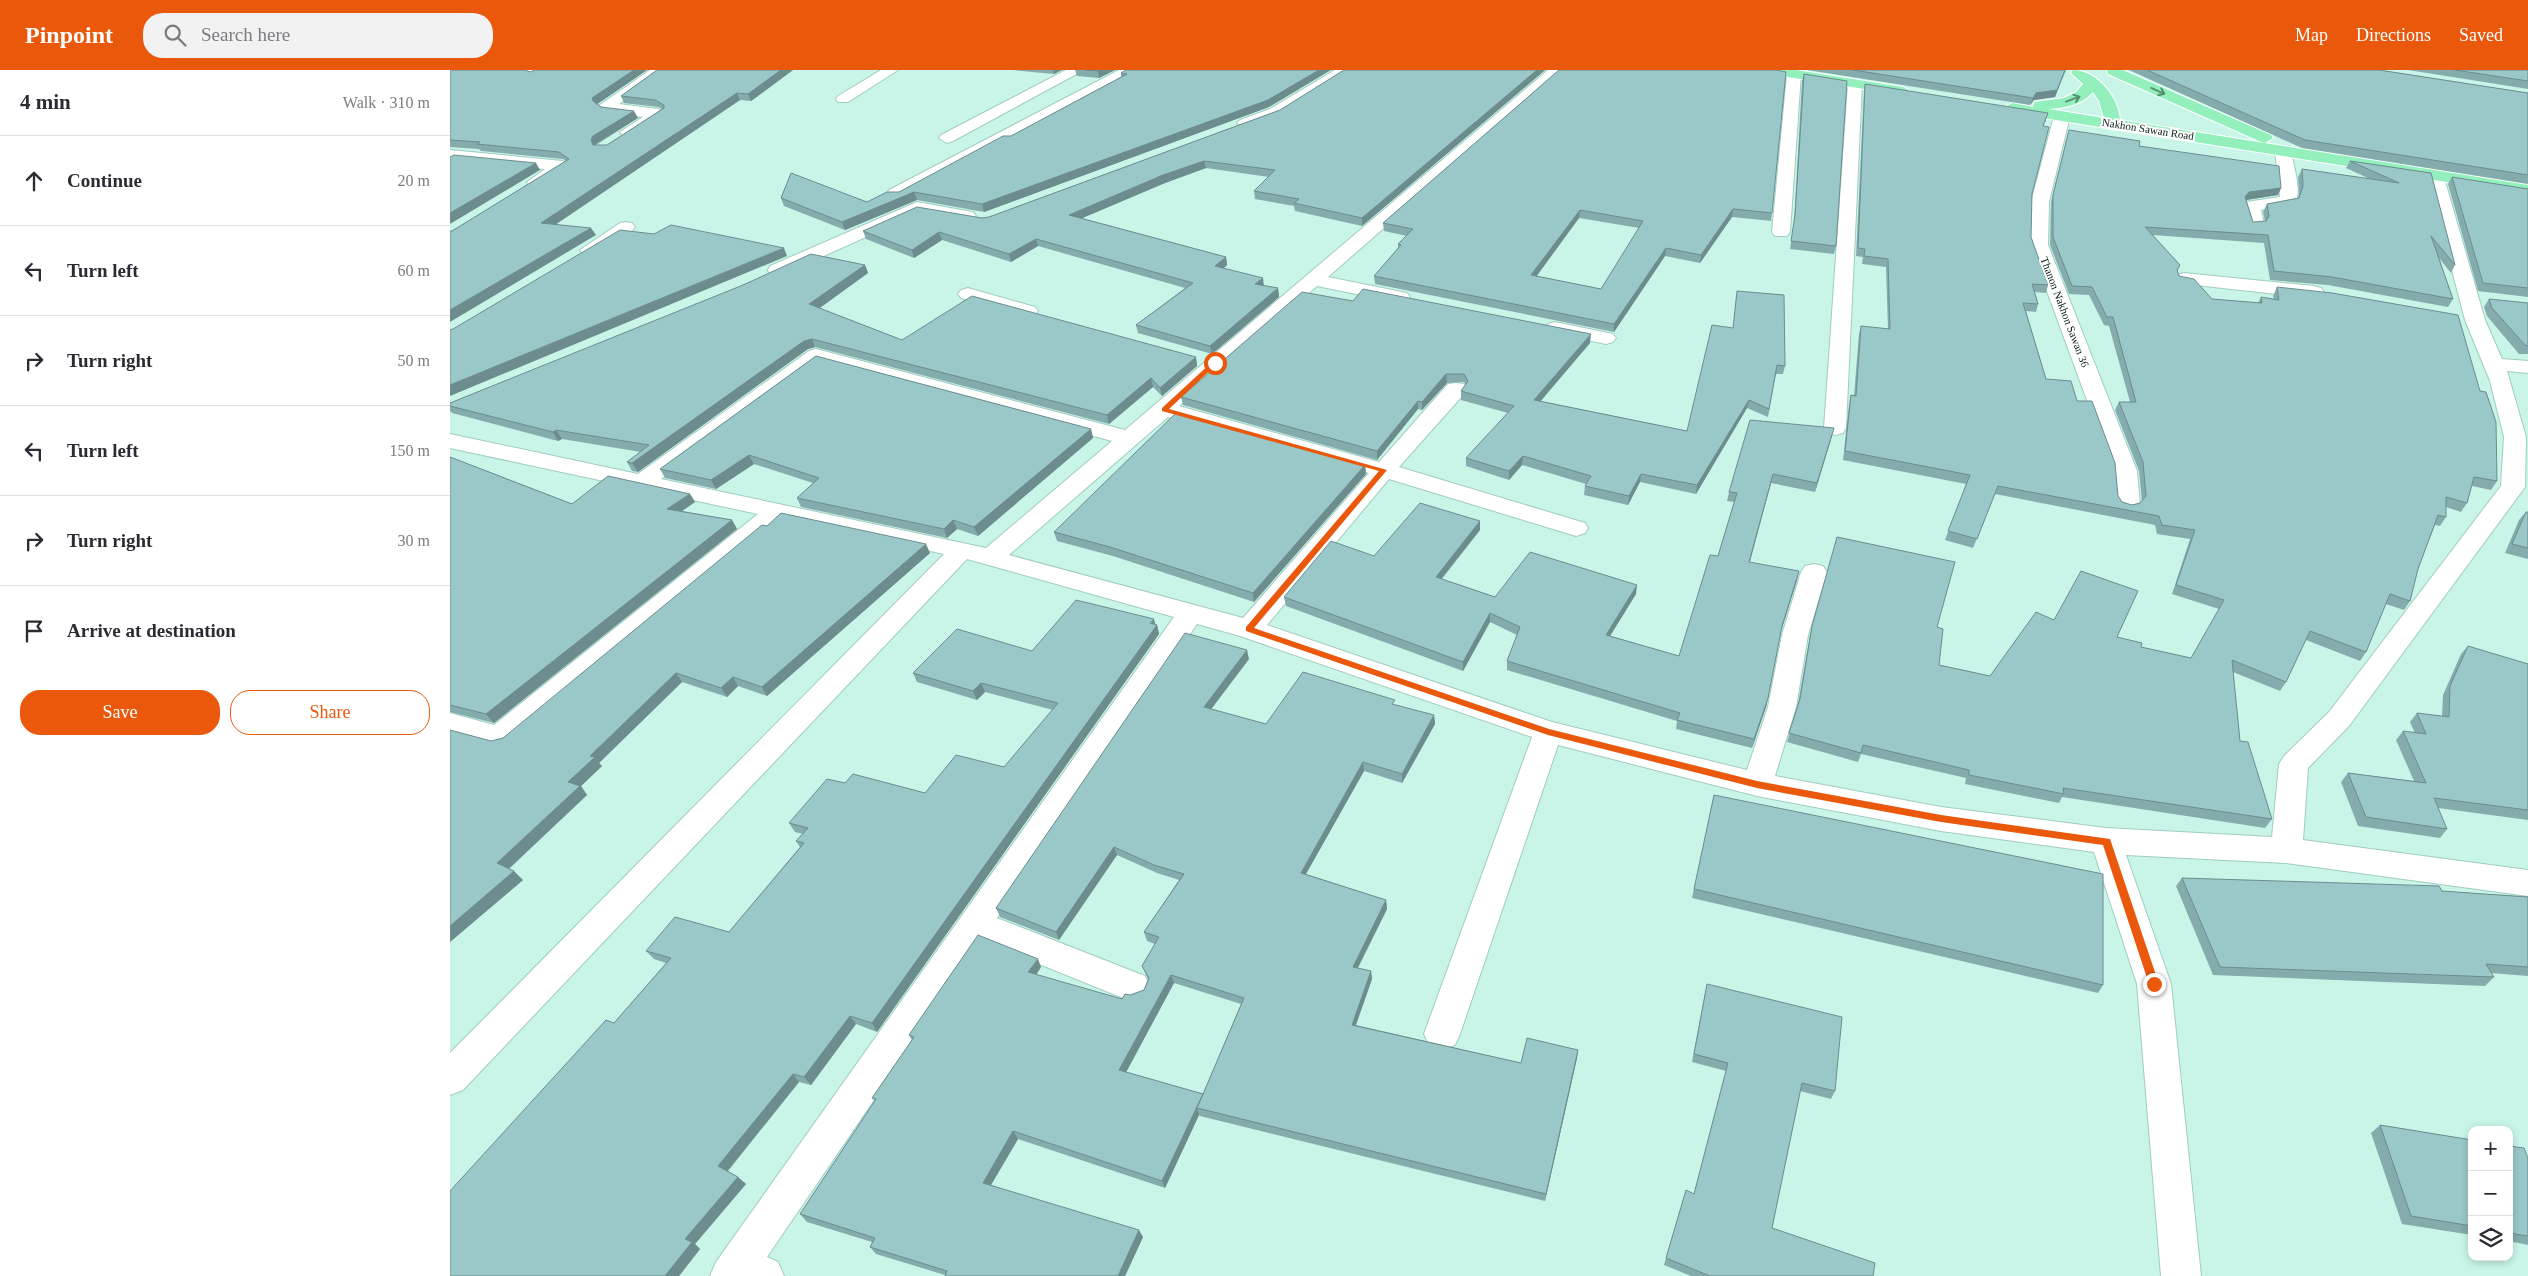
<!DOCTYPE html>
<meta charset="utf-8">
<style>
:root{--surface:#fff;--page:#f2f2f3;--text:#2b2b33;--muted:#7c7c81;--line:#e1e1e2;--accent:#ea580c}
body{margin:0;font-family:"Times New Roman",serif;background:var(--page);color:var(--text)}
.controls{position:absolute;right:15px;bottom:15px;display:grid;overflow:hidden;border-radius:10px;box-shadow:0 2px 8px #0003}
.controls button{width:45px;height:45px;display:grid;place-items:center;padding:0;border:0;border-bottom:1px solid var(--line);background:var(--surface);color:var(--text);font:25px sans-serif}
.stop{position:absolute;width:15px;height:15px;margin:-11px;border:4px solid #ea580c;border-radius:50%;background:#fff}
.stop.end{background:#ea580c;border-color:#fff;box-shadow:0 1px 5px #0008}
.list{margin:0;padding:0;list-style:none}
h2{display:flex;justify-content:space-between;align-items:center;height:65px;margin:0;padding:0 20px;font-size:21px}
h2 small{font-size:16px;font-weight:400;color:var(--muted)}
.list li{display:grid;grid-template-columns:32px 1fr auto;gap:15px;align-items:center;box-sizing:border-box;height:90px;padding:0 20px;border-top:1px solid var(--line)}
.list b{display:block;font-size:19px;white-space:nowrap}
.list em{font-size:16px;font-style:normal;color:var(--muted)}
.actions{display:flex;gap:10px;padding:15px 20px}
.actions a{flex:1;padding:11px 0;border:1px solid var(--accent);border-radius:20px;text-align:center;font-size:18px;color:var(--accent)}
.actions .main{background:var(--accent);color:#fff}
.icon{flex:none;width:28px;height:28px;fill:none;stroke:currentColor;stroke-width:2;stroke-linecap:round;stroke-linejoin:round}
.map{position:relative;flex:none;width:2078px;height:1206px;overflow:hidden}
header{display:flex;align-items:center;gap:30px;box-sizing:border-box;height:70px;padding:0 25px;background:var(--accent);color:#fff}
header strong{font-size:24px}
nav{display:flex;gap:28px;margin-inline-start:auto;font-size:18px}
.search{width:350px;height:45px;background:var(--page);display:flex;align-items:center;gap:12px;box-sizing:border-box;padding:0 18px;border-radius:20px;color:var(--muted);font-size:19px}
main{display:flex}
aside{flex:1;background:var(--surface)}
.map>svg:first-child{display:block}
</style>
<header>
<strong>Pinpoint</strong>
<div class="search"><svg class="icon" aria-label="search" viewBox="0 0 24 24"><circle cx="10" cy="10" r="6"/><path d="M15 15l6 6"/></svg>Search here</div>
<nav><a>Map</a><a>Directions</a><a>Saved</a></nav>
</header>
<main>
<aside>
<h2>4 min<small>Walk · 310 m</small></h2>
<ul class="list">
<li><svg class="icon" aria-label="ahead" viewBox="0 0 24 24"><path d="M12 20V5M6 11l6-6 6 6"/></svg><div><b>Continue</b></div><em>20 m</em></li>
<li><svg class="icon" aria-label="left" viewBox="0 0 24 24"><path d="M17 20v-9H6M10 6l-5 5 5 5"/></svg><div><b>Turn left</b></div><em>60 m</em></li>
<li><svg class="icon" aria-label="right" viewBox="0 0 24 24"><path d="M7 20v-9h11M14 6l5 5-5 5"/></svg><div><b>Turn right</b></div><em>50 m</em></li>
<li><svg class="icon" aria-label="left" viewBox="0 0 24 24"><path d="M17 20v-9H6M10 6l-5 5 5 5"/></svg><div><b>Turn left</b></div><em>150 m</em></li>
<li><svg class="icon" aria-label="right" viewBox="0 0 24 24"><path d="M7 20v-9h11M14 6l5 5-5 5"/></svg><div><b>Turn right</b></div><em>30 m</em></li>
<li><svg class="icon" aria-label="arrive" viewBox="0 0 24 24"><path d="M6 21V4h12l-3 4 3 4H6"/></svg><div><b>Arrive at destination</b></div></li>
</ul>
<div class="actions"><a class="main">Save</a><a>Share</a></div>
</aside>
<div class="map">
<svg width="2078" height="1206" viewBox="0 0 2078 1206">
<rect width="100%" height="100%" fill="#c9f5e9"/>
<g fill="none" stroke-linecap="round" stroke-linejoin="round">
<!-- minor casing -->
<g stroke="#a1ccc0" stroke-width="2">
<path id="minor" d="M68,0H90L92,3L85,7L70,3Z
M200,0H217L169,34L208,39L216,44L184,65H172L170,62L193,47L155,42L147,37Z
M431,0H448L398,32H388L386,29L388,26Z
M616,0H634L503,71L497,73L489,68L491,65Z
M669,0H687L451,128H439L437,124L439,120Z
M885,0H902L830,45L795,58L787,53L790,50L820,39Z
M1098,0H1114L878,207L957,223L960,227L957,231L950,233L867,216L729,336L929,392L998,314L1006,313L1014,314L1017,319L1014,324L949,397L1135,453L1138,458L1135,463L1126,466L939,409L817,555L1102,652L1297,700L1318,637L1332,565L1351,502L1355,496L1364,494L1373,496L1377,502L1358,565L1346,637L1325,706L1491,737L1656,758L1822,767L1829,694L1834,686L1879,642L2051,416L2054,367L2040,311L2015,250L1977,104L1985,99L1993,104L2035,250L2052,289L2078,291V303L2057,301L2076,367L2075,417L1899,656L1858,698L1853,770L2078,800V826L1836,793L1676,785L1721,914L1751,1206H1711L1687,914L1644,782L1491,761L1307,726L1108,675L1010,964L1005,975L992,980L979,975L974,964L1082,667L790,566L747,554L547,848L695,906L700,917L695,928L683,932L532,871L317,1187L328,1192L334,1206H260L266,1192L724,547L517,489L13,1020L0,1025V983L494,484L332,449L59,675L49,678L0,665V643L44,655L308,444L0,378V364L188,404L359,281L366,279L675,360ZM369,292L662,371L536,478L211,409ZM718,347L919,403L793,548L559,485Z
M1345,0L1351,4L1340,162L1337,166H1325L1322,162L1337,4L1339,1Z
M1405,10L1412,14L1396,358L1393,363L1385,365L1377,363L1374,358L1398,14Z
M1612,41L1620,46L1599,132L1598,175L1687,401L1690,435L1686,440L1678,442L1670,440L1666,435L1663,401L1580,175L1581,132L1604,46Z
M1833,76L1841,81C1843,95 1853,122 1844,135L1811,140L1814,154L1811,158H1799L1793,136L1796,132L1830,127L1825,81Z
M0,80L113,91L121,96L119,99L85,117L79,116L77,112L95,99L0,90Z
M467,132L517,141L523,142L526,146L523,150L517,151L469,143L334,204H320L318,200L320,196Z
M176,152L182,153L185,157L182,161L145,184H133L130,180L170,153Z
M1734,203L1864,216L1871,218L1874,222L1871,226L1864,228L1727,213L1725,209L1727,205Z
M518,218L585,237L588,241L585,245L578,247L511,228L508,224L511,220Z
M1105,252L1163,264L1166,268L1163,272L1156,274L1098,262L1095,258L1098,254Z"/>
</g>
<!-- major casing -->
<g stroke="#fff" stroke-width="2">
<path id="major" d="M1311,0H1346L1453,17L1460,21L1453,25L1318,4Z
M1623,0C1646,0 1669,27 1670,50L2078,115V125L1562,43L1554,38L1562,33L1583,37L1584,32L1614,28L1626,22L1633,14L1621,3ZM1643,22L1649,31L1654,48L1599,39C1615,38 1632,35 1643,22Z
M1657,0H1673L1821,65L1823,68L1815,73L1809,71L1658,4Z"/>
</g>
<!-- minor -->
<use href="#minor" fill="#fff" fill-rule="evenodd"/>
<!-- major -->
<use href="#major" fill="#93f0bc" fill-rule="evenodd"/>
</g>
<!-- wall -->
<path fill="#84acad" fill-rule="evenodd" d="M0,0L81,2L84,0H197L147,34L151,37L188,48L146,75H157L212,39L208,37L174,33L171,26L207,0H343L301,31L290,30L106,154L146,165L2,161L116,91L113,89L31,81L29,79L0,77Z
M562,0H612L604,4Z
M625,0H665L649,8L627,6Z
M676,0L819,37L534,142L467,130L395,160L334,136L331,128L417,132L449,122L561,66L671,7V3Z
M1095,0L912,156L845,141L844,136L805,129L804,121L819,107L756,98L715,113L631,148L776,187L777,195L773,199L814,216L828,218L829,227L762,284L688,263L686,255L735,218L588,176L561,192L492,170L464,188L416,169L413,161L539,147L830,40Z
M1109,0L1322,143L1321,151L1282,147L1250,193L1215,186L1164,262L925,214L924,206L948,178V174L957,166L934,161L933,153ZM1129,148L1189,158L1151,219L1086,206Z
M1357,0H1616L1605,27L1584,30L1580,35Z
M1679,0H1929L2078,23V114L1852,78Z
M1958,0H2078V19Z
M1354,4L1386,176L1384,184L1340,179L1344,153L1352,11Z
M1415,14L1596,50L1593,57L1582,124L1581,167L1598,215L1596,223L1585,222L1588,234L1586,242L1576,241L1596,309L1627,331L1668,426L1672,432L1682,435L1690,433L1692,432L1689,401L1665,340L1669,332H1680L1659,256L1654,255L1639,225L1619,224L1600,175L1601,132L1619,60L1689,76L1831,118L1828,125L1796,130L1803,152L1815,151L1813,142L1817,134L1848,128L1849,123L1848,107L1852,99L1920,109L1896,98L1900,91L1981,103L2005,195L2001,203L1989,188L2003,229L1998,237L1878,215L1820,210L1814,173L1703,165L1730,195L1727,202L1729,206L1762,229L1808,233L1811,227L1824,229L1823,226L1827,217L2047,411L2041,420L2022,416L2017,433L2011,442L1996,437V447L1990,456L1985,455L1968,499L1960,531L1954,540L1936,534L1916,582L1910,591L1856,570L1836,612L1830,621L1783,602L1790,671L1822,749L1815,758L1612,727L1609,733L1515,714L1516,708L1411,684L1408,692L1337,672L1348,634L1360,565L1387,467L1487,557L1489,595L1540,606L1604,550L1667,567L1691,577L1741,588L1769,539L1722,524L1740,469L1707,464L1705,455L1545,424L1523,478L1495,470L1516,414L1393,390L1399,334L1401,325L1404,326L1409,264L1411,256L1438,259L1436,197L1412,194L1413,187L1406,186L1414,21Z
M2002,107L2078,119V227L2028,221L1998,114Z
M415,195L418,203L369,238L452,270L746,287L747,296L712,326L703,317L659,354L365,277L358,279L188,402L182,401L177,392L191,382L112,369L108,371L2,343L0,341V333Z
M1287,221L1335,296L1333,304H1326L1318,347L1297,338L1246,424L1190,412L1178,435L1134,425L1135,416L1136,414L1072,395L1059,410L1016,396V388L1058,343L1011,330V321L1016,315L1014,312L997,313L972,340L968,339L927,390L733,335L731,327L1140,273L1090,331L1237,361L1283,258Z
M2039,229L2078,233V284H2069L2037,246L2034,237Z
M366,286L641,359L643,368L528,466L507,459L497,468L351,437L347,428L363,413L304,394L266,419L215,408L210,399Z
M1382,366L1365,422L1321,413L1300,492L1347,510L1331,562L1316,637L1302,678L1226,659L1227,651L1057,600V591L1067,565L1040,552L1013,601L836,536L834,527L924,486L1030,451V460L992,509L1045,527L1186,524L1160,566L1229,586L1268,486L1284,432L1277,431L1279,422Z
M0,387L122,434L240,424L245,432L232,441L282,450L287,459L44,653L0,642Z
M915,395L916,404L804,532L663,486L607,471L604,462Z
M2076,442H2078V489L2055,483L2069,450Z
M480,483L317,626L288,616L277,627L232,612L149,693L152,696L131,716L137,725L59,799L73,810L0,872L41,671L53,668Z
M705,555H707L709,564L427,962L406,954L361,1015L349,1012L278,1101L296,1114L245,1174L250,1179L229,1206L164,953L216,893L204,889L196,881L279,862L350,777L346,771L353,764L345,762L339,753L395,713L475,723L554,697L603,640L535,622L527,630L467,612L463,603L582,581Z
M2018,576L2078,594V750L1988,738L1997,759L1990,768L1908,756L1891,712L1898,703L1964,711L1946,670L1953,661L1965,663L1960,652L1967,643L1992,646L1993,625L2011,584Z
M799,589L761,639L816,654L945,635L984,645L985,654L952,713L914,701L856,804L936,830L937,839L908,898L921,901L922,909L906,955L1071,993L1128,980L1127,988L1095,1131L750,1046L749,1045L715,1118L568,1069L541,1115L693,1167L675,1206H495V1205L426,1184L420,1177L422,1172L357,1152L350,1144L425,1031L422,1028L462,970L459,965L591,897L586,905L672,929L694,920L698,909L692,896L705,874L697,871L694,862L729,810L707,803L667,785L609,870L550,847L546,838ZM724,913L791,934L753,1024L676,1002Z
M1264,725L1653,915L1648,923L1242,828Z
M1732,808L1992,821L2078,827V906L2041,903L2044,907L2035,916L1763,905L1726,816Z
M1255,923L1385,1021L1381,1029L1350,1021L1322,1158L1423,1206H1241L1214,1195L1236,1120L1244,1124L1276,1001L1242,992Z
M1930,1055L2022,1070V1165L1952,1154L1921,1063Z
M2059,1076L2078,1088V1175L2059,1171Z"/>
<!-- shaded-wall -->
<path fill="#6c8c8d" d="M184,0H197L146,35L143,31L142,28Z
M331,0H343L301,31L298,24Z
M603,0H612L604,4Z
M650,0H665L649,8L648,1Z
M869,0H881L819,37L534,142L532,134Z
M1087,0H1095L912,156V148Z
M1615,0L1605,27L1584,30L1580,35L1583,28L1586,23Z
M287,23L290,30L96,161L91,153Z
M184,41L188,48L147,73L144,77L146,82L141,70L143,66Z
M754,91L756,98L715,113L621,153L619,145L713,105Z
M86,93L90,100L0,154V143Z
M1831,118L1828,125L1796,130L1795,127L1799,122Z
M464,122L467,130L395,160L392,152Z
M1283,139L1282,147L1250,193L1251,185Z
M1130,140L1129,148L1081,214V205Z
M141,158L146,165L0,252V240Z
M489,162L492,170L464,188L462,180Z
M586,169L588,176L561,192L559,184Z
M334,178L337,186L0,326V315Z
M1216,178L1215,186L1164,262V254Z
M776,187L777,195L766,205L765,196Z
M415,195L418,203L363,243L359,234Z
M813,208L814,217L805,214Z
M828,218L829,227L762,284L760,276Z
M1141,264L1140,273L1084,339V330Z
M362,269L365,277L358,279L188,402L182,393L354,271Z
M746,287L747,296L712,326L710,318Z
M996,304L997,313L972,340V332Z
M701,308L703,317L659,354L657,345Z
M1299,330L1297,338L1246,424L1247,415Z
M968,331V339L927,390V381Z
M1384,358L1382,366L1365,422L1367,413Z
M641,359L643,368L528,466L524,457Z
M106,360L112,369L108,371L103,362Z
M299,385L304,394L266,419L261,410Z
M1073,386L1072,395L1059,410V401Z
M915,395L916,404L804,532L803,523Z
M1191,404L1190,412L1178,435L1179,426Z
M1323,404L1321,413L1297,501L1299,492Z
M240,424L245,432L222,448L217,439Z
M282,450L287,459L44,653L36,644Z
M503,450L507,459L497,468L494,459Z
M1030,451V460L986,515V507Z
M476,474L480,483L317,626L312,617Z
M1349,501L1347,510L1330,564L1332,556Z
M1187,515L1186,524L1155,574L1156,565Z
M1040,543V552L1013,601V592Z
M704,549L706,557L707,555L709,564L427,962L422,953Z
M797,580L799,589L756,646L754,637Z
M226,603L232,612L149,693L152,696L131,716L137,725L55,802L47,793L140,686Z
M283,607L288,616L277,627L271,618Z
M531,613L535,622L527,630L523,621Z
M1318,628L1316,637L1302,678L1304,669Z
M984,645L985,654L952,713V704Z
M913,692L914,701L852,811L851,803Z
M664,777L667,785L609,870L606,862Z
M64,801L73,810L0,872V856Z
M936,830L937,839L904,905L903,897Z
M588,889L591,897L582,911L578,902Z
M921,901L922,909L903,963L902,955Z
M721,905L724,913L673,1008L669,1000Z
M400,946L406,954L361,1015L354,1007Z
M1128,980L1127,988L1095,1131L1096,1124Z
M343,1004L349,1012L275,1104L268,1096Z
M753,1024L747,1038L749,1045L715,1118L712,1111Z
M563,1061L568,1069L538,1120L533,1113Z
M288,1107L296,1114L245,1174L250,1179L229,1206H215L235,1169Z
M689,1160L693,1167L675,1206H668Z"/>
<!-- building -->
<path fill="#9ac8c9" stroke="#6c8c8d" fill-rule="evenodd" d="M0,0H74L81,2L84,0H184L142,28L143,31L151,37L184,41L143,66L141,70L143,75H157L214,38V35L205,30L171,26L207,0H331L298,24L287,23L91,153L141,158L0,240V161H2L119,89L109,82L27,74L30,72L0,70Z
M635,0H650L648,1Z
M676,0H869L818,30L532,134L464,122L392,152L331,128L341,103L417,132L437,122H449L553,66H561L677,4L671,3Z
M894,0H1087L912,148L844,133L849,129L804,121L825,100L754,91L713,105L619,145L776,187L765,196L813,208L805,214L828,218L760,276L686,255L743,213L586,169L559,184L489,162L462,180L413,161L467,137L532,148L539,147L830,40Z
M1109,0H1326L1336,2L1322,143L1283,139L1251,185L1216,178L1164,254L924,206L951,175L948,174L963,159L933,153ZM1130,140L1193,151L1151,219L1081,205Z
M1403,0H1615L1607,20L1586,23L1583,28Z
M1697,0H1929L2078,23V105L1855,70Z
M2005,0H2078V11Z
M1354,4L1397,11L1386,176L1341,171L1345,145Z
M1415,14L1598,43L1593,56L1599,57L1582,124L1581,167L1598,215L1582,214L1588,234L1573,233L1596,309L1621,311L1627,331H1642L1665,393L1668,426L1672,432L1682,435L1690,433L1696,426L1693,392L1669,332H1686L1663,247H1657L1642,217L1622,216L1603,167V125L1619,60L1690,71L1689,76L1829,96L1831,118L1799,122L1795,127L1803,152L1816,151L1819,146L1817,134L1849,128L1853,116L1852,99L1949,113L1900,91L1981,103L2005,195L1981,166L2003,229L1882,207L1824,201L1818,165L1695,157L1730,195L1727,200L1729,206L1744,209L1762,229L1812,233L1811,227L1829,230L1827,217L1882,223L2008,245L2030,321L2036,322L2046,352L2047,411L2024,407L2017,433L1996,427V447L1988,445L1968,499L1960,531L1940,524L1916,582L1860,561L1836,612L1782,590L1790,671L1798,672L1822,749L1613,718L1614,724L1519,705V700L1413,675L1411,683L1339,663L1350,629L1362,556L1387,467L1505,492L1487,557L1493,559L1489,595L1540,606L1586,542L1604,550L1631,501L1688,521L1667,567L1692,573L1691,577L1741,588L1774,530L1726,515L1745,460L1712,455L1709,446L1548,416L1527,469L1498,461L1520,405L1395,381L1401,325L1406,326L1411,256L1440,259L1438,189L1414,186L1415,179L1408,178Z
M4,85L86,93L0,143V87Z
M2002,107L2078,119V218L2033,213Z
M221,155L334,178L0,315V260L3,259L170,160L204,164Z
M361,184L415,195L359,234L452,270L522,226L746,287L710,318L701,308L657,345L362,269L354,271L182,393L177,392L199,375L106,360L103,362L0,336V333L293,215Z
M913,219L1141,264L1084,330L1237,361L1262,255L1283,258L1287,221L1334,225L1335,296L1327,295L1319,339L1299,330L1247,415L1191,404L1179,426L1135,416L1141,406L1073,386L1059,401L1016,388L1064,336L1011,321L1018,311L1014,304H996L972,332L968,331L927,381L731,327L852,222L903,231Z
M2039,229L2078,233V276L2075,275L2042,238Z
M366,286L641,359L524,457L503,450L494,459L347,428L369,408L299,385L261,410L210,399Z
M726,343L915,395L803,523L660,477L604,462Z
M1300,350L1384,358L1367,413L1323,404L1299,492L1349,501L1332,556L1318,628L1304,669L1227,650L1230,643L1057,591L1070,557L1040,543L1013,592L834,527L881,471L924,486L970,433L1030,451L986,507L1045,527L1080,482L1187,515L1156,565L1229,586L1260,485L1268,486L1287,423L1279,422Z
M0,387L122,434L158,406L240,424L217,439L282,450L36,644L0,635Z
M2076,442H2078V478L2062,474Z
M331,443L476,474L312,617L283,607L271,618L226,603L140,686L145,687L118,712L130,716L47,793L64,801L0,856V660L41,671L53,668L312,455L317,456Z
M626,530L704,549L700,553L707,555L422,953L400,946L354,1007L343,1004L268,1096L288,1107L235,1169L242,1172L215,1206H0V1121L156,950L164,953L221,888L196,881L225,847L279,862L354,773L346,771L358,758L339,753L377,709L395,713L403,704L475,723L506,685L554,697L608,633L531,613L523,621L463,603L507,559L582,581Z
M735,563L797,580L754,637L816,654L853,602L945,630L942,634L984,645L952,704L913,692L851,803L936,830L903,897L921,901L902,955L1071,993L1077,968L1128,980L1096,1124L747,1038L753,1024L712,1111L563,1061L533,1113L689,1160L668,1206H495L497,1201L420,1177L425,1168L350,1144L426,1029L422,1028L464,967L459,965L528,865L588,889L578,902L672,929L675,924L680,925L694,920L699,908L692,896L709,867L694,862L734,804L704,795L664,777L606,862L546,838ZM721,905L794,928L753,1024L669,1000Z
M2018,576L2078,594V740L1984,728L1997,759L1916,747L1898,703L1976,713L1953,661L1976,664L1967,643L1999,647L2000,616Z
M1264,725L1653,804V915L1244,819Z
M1732,808L1989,816L1992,821L2078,827V897L2036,894L2044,907L1770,897Z
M1257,914L1392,947L1385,1021L1352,1013L1322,1158L1425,1193L1423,1206H1260L1216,1188L1236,1120L1244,1124L1278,993L1244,984Z
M1930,1055L2022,1070V1156L1961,1146Z
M2059,1076L2074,1078L2078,1088V1166L2059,1163Z"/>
<!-- one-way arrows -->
<defs><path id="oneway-shaft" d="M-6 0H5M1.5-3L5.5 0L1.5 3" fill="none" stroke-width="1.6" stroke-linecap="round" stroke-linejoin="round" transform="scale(1.25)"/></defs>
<g stroke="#548f71">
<use href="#oneway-shaft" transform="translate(1708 21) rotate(24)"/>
<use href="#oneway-shaft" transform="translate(1623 29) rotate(-20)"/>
</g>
<!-- route -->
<path fill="#ea580c" d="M762,292L768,293L719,339L937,400L804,558L1099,659L1307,711L1491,745L1660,769L1709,914L1708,917H1701L1699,914L1653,775L1491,752L1307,718L1098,665L796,561V557L929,401L712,341V338Z"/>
<g text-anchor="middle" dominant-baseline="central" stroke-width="4" stroke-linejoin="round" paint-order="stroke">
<!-- far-street labels -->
<g font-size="11" fill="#081915" stroke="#fff">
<text transform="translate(1698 59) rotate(9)">Nakhon Sawan Road</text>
<text transform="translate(1615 242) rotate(69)">Thanon Nakhon Sawan 36</text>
</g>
</g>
</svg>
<div class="controls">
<button>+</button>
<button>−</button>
<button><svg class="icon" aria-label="layers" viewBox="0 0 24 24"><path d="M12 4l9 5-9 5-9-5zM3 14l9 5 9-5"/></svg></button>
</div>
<div class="stop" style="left:765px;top:293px"></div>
<div class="stop end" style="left:1704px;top:914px"></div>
</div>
</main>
